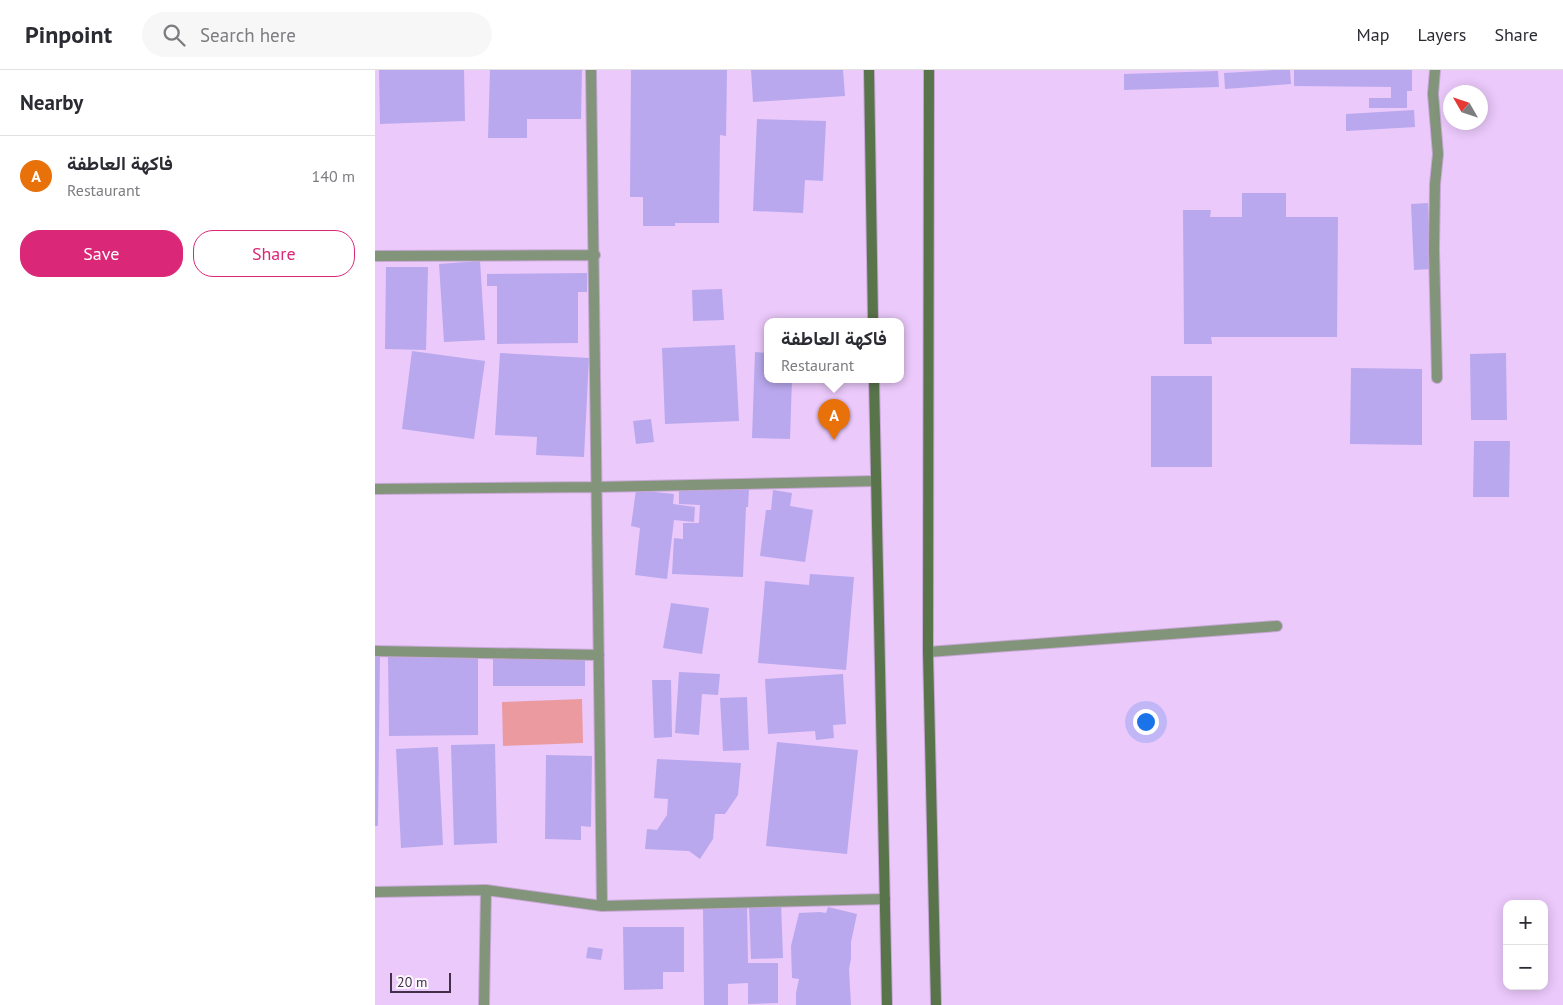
<!DOCTYPE html>
<meta charset="utf-8">
<style>
:root{--surface:#fff;--page:#f7f7f7;--text:#2b2b33;--muted:#7c7c81;--line:#e1e1e2;--accent:#db2777}
body{margin:0;font-family:"PT Sans",Vazirmatn,sans-serif;background:var(--page);color:var(--text)}
.controls{position:absolute;right:15px;bottom:15px;display:grid;overflow:hidden;border-radius:10px;box-shadow:0 2px 12px #0003}
.controls button{width:45px;height:45px;display:grid;place-items:center;padding:0;border:0;border-bottom:1px solid var(--line);background:var(--surface);color:var(--text);font:25px sans-serif}
.compass{position:absolute;left:1068px;top:15px;width:45px;height:45px;border-radius:50%;background:var(--surface);box-shadow:0 2px 12px #0003;rotate:309deg}
.scale{position:absolute;left:15px;bottom:12px;width:61px;box-sizing:border-box;padding-left:5px;border:2px solid #413048;border-top:0;font-size:14px;line-height:18px;white-space:nowrap;color:#413048;-webkit-text-stroke:4px #fbf7fd;paint-order:stroke}
.you{position:absolute;left:770px;top:651px;width:18px;height:18px;margin:-12px;border:4px solid #fff;border-radius:50%;background:#1a73e8;box-shadow:0 0 0 8px #1a73e833}
.badge{display:grid;place-items:center;width:32px;height:32px;border-radius:50%;background:var(--accent);color:#fff;font-size:16px;font-weight:700}
.pin{position:absolute;translate:-50% -41px;filter:drop-shadow(0 1px 2px #0008)}
.pin::after{content:'';position:absolute;top:26px;width:18px;height:15px;background:inherit;clip-path:polygon(0 0,100% 0,50% 100%)}
.popup{position:absolute;left:389px;top:248px;width:140px;height:65px;box-sizing:border-box;display:grid;place-content:center;border-radius:10px;background:var(--surface);filter:drop-shadow(0 1px 4px #0005);font-size:16px;white-space:nowrap;color:var(--muted)}
.popup b{font-size:19px;color:var(--text)}
.popup::after{content:'';position:absolute;left:50%;top:100%;margin-left:-10px;border:10px solid transparent;border-top-color:var(--surface)}
.list{margin:0;padding:0;list-style:none}
h2{display:flex;justify-content:space-between;align-items:center;height:65px;margin:0;padding:0 20px;font-size:21px}
h2 small{font-size:16px;font-weight:400;color:var(--muted)}
.list li{display:grid;grid-template-columns:32px 1fr auto;gap:15px;align-items:center;box-sizing:border-box;height:80px;padding:0 20px;border-top:1px solid var(--line)}
.list b{display:block;font-size:19px;white-space:nowrap}
.list p{margin:0;font-size:16px;white-space:nowrap;color:var(--muted)}
.list em{font-size:16px;font-style:normal;color:var(--muted)}
.actions{display:flex;gap:10px;padding:15px 20px}
.actions a{flex:1;padding:11px 0;border:1px solid var(--accent);border-radius:20px;text-align:center;font-size:18px;color:var(--accent)}
.actions .main{background:var(--accent);color:#fff}
.icon{flex:none;width:28px;height:28px;fill:none;stroke:currentColor;stroke-width:2;stroke-linecap:round;stroke-linejoin:round}
.map{position:relative;flex:none;width:1188px;height:935px;overflow:hidden}
header{display:flex;align-items:center;gap:30px;box-sizing:border-box;height:70px;padding:0 25px;background:var(--surface);border-bottom:1px solid var(--line)}
header strong{font-size:24px}
nav{display:flex;gap:28px;margin-inline-start:auto;font-size:18px}
.search{width:350px;height:45px;background:var(--page);display:flex;align-items:center;gap:12px;box-sizing:border-box;padding:0 18px;border-radius:28px;color:var(--muted);font-size:19px}
main{display:flex}
aside{flex:1;background:var(--surface)}
.map>svg:first-child{display:block}
</style>
<header>
<strong>Pinpoint</strong>
<div class="search"><svg class="icon" aria-label="search" viewBox="0 0 24 24"><circle cx="10" cy="10" r="6"/><path d="M15 15l6 6"/></svg>Search here</div>
<nav><a>Map</a><a>Layers</a><a>Share</a></nav>
</header>
<main>
<aside>
<h2>Nearby<small></small></h2>
<ul class="list">
<li><span class="badge" style="background:#e8710a">A</span><div><b>فاكهة العاطفة</b><p>Restaurant</p></div><em>140 m</em></li>
</ul>
<div class="actions"><a class="main">Save</a><a>Share</a></div>
</aside>
<div class="map">
<svg width="1188" height="935" viewBox="0 0 1188 935">
<rect width="100%" height="100%" fill="#ebc9fb"/>
<!-- green -->
<path fill="#eb9ba0" d="M207,629L208,673L128,676L127,632Z"/>
<!-- building -->
<path fill="#b9a8ed" d="M4,0H89L90,51L5,54Z
M115,0H207L206,49H152V68H113Z
M256,0H352L351,66L345,65L344,153H300V156H268V127H255Z
M376,0H468L470,26L378,32Z
M900,0H915L916,14L850,19L849,3Z
M919,0H1037V21H1032V38H994V28H1016V17L919,16Z
M843,1L844,17L749,20V4Z
M1039,40L1040,57L971,61V44Z
M382,49L451,51L448,111L430,110L428,143L378,141Z
M867,123H911V147H963L962,267H836L837,274H809L808,140H836L835,147H867Z
M1053,133L1056,199L1039,200L1036,134Z
M105,191L110,270L69,272L64,194Z
M11,197H53L51,280L10,279Z
M212,203V222H203V273L122,274V216H112V204Z
M347,219L349,250L318,251L317,220Z
M360,275L364,351L290,354L287,278Z
M37,281L110,291L99,369L27,359Z
M380,282L393,283V309H417L415,369L377,368Z
M125,283L214,288L209,387L161,385L162,367L120,365Z
M1131,283L1132,350H1096L1095,284Z
M976,298L1047,299V375L975,374Z
M776,306H837V397H776Z
M276,349L279,372L261,374L258,351Z
M1099,371H1135L1134,427H1098Z
M304,416L374,419L373,437H371L368,507L297,504L299,468L308,469V453H324L325,435L304,434Z
M261,420L299,424L298,434L320,437L319,452L299,450L292,509L260,505L265,458L256,456Z
M398,420L417,423L415,436L438,440L430,492L385,486L391,440H396Z
M435,504L479,507L471,600L383,593L390,511L434,515Z
M296,533L334,538L327,584L288,578Z
M0,583H5L3,756H0Z
M103,586V665L14,666L13,587Z
M118,589H210V616H118Z
M304,602L345,604L343,625L327,624L324,665L300,663Z
M468,604L471,654L458,655L459,668L441,670L440,661L393,664L390,609Z
M277,610H296L297,667L279,668Z
M372,627L374,680L348,681L345,628Z
M402,672L483,680L472,784L391,776Z
M120,674L122,773L79,775L76,675Z
M63,677L68,775L26,778L21,679Z
M171,685L217,686L216,757L206,756V770L170,769Z
M282,689L366,693L363,725L350,744H340L338,769L325,789L314,781L270,779L272,759L282,760L292,745L293,729L279,728Z
M406,833L408,888L376,889L374,835Z
M453,837L482,844L476,872V889L474,899L476,935H421V923L424,909L417,908L416,876L424,843L445,842L451,843Z
M328,838H372L373,893H403V933L373,934V913L353,914V935H329Z
M248,857H309V902H288V919L249,920Z
M213,877L228,879L226,890L211,888Z"/>
<g fill="none" stroke-linecap="round" stroke-linejoin="round">
<!-- street casing -->
<g stroke="#c6a7d4" stroke-width="12">
<path id="street" d="M216,0L227,836
M1060,0L1058,24L1063,84L1060,114L1059,179L1062,308
M0,186L220,185
M0,419L222,417L501,411
M0,581L224,585
M553,582L902,556
M0,822L111,820L227,836L510,829
M109,935L111,820"/>
</g>
<!-- secondary casing -->
<g stroke="#c6a7d4" stroke-width="12">
<path id="secondary" d="M494,0L498,251
M554,0L553,582L561,935
M499,309L512,935"/>
</g>
<!-- street -->
<use href="#street" stroke="#829479" stroke-width="10"/>
<!-- secondary -->
<use href="#secondary" stroke="#59734b" stroke-width="10"/>
</g>
</svg>
<div class="controls">
<button>+</button>
<button>−</button>
</div>
<svg class="compass" viewBox="-18 -18 36 36"><path d="M0-13l5 13h-10z" fill="#e53935"/><path d="M0 13l5-13h-10z" fill="#7c7c81"/></svg>
<div class="scale">20 m</div>
<div class="you"></div>
<div class="pin badge" style="left:459px;top:370px;background:#e8710a">A</div>
<div class="popup"><b>فاكهة العاطفة</b>Restaurant</div>
</div>
</main>
